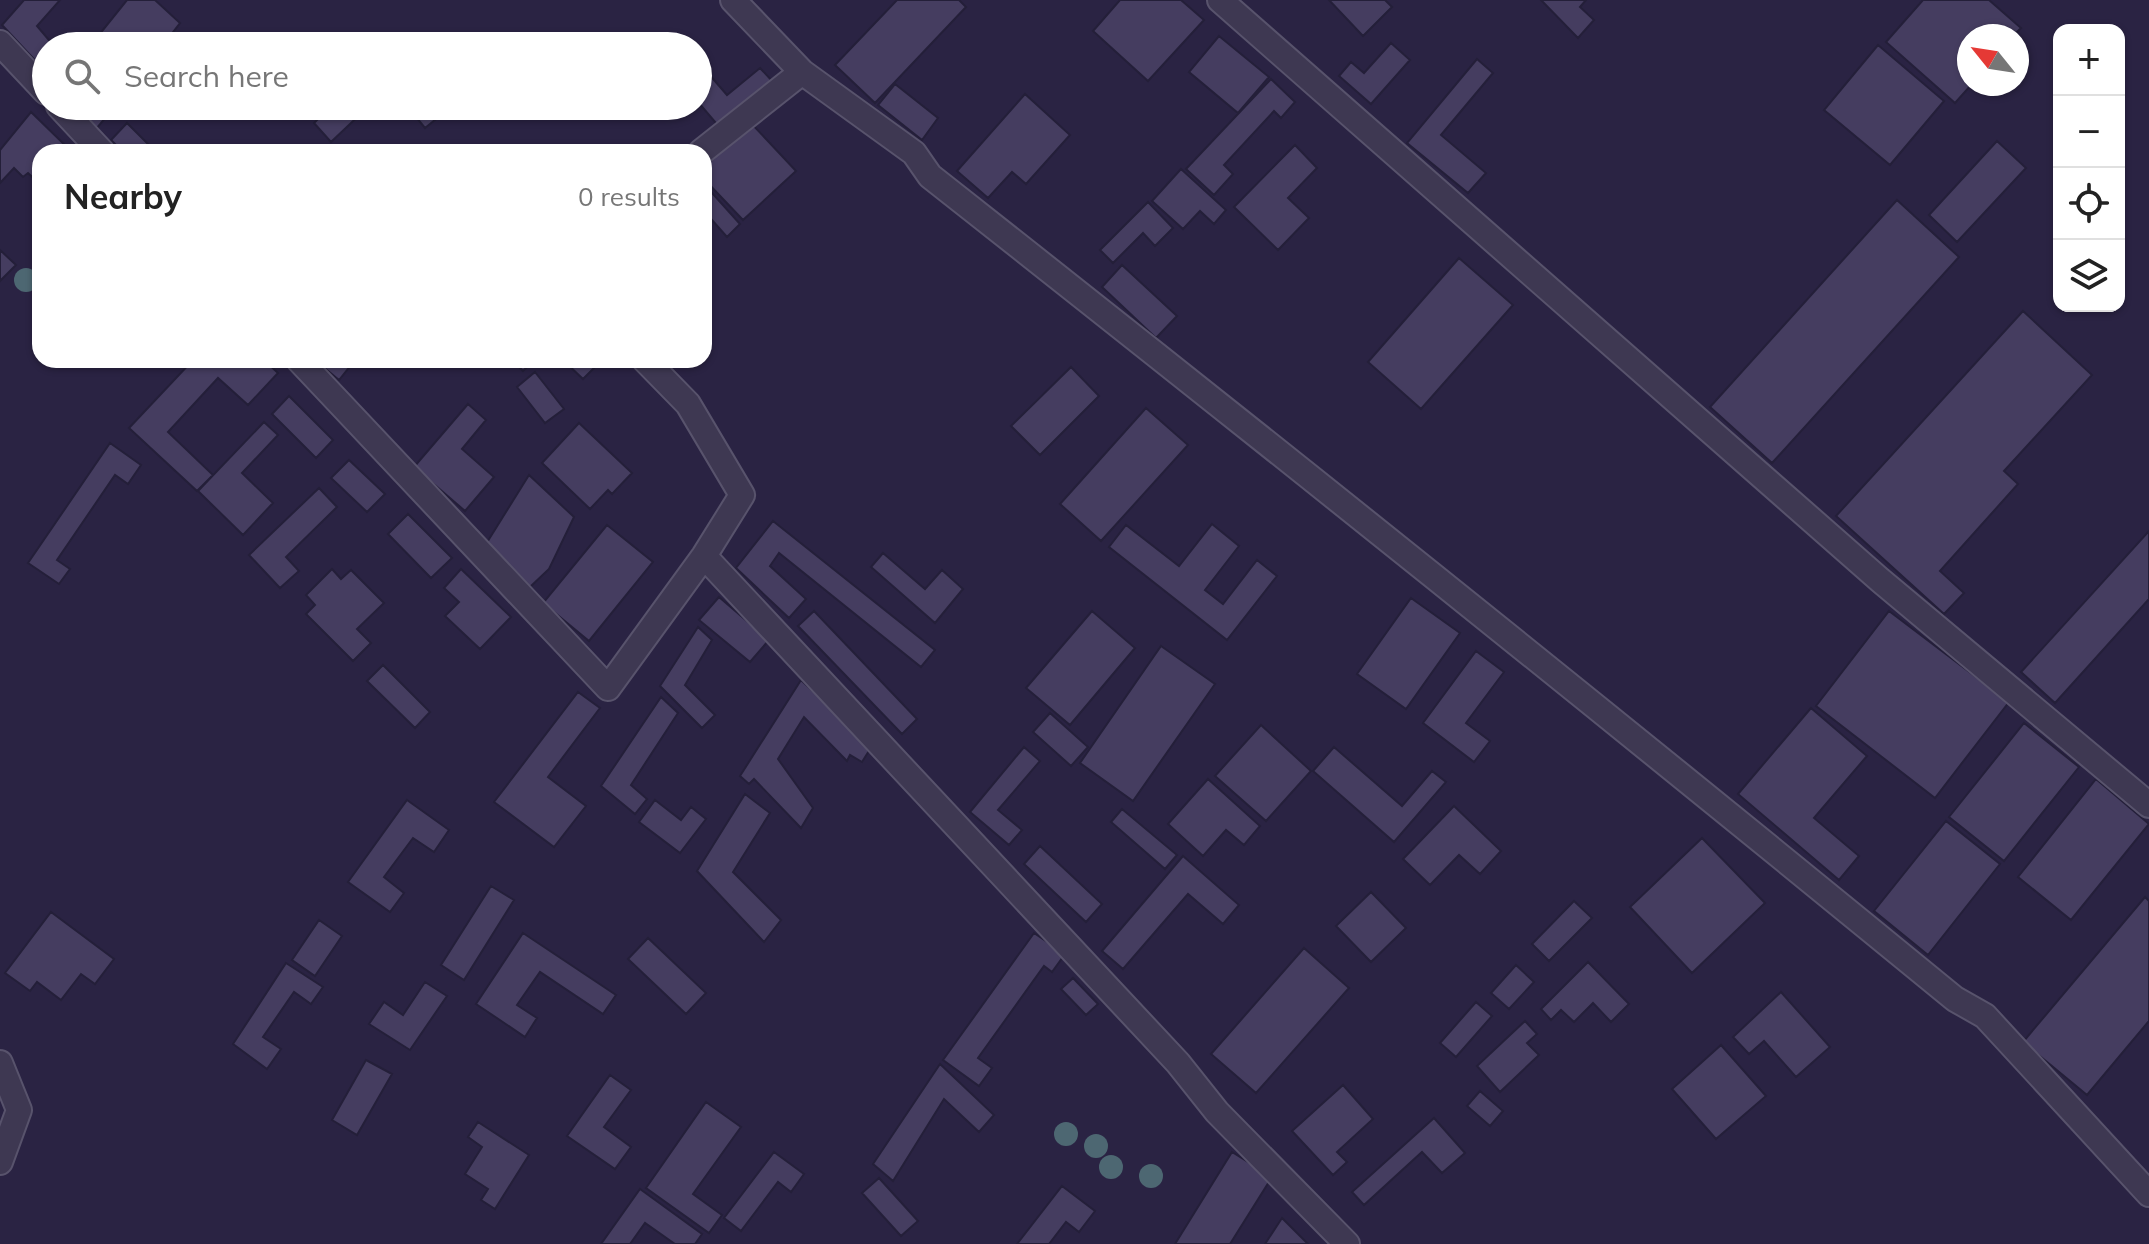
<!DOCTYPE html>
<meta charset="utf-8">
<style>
:root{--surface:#fff;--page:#f2f2f2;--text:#222;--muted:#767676;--line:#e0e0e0}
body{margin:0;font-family:Mulish,sans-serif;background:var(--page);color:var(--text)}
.controls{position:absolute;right:24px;top:24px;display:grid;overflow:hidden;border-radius:16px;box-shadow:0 2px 6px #0004}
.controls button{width:72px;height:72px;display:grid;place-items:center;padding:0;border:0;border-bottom:2px solid var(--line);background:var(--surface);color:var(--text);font:40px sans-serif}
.compass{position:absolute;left:1957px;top:24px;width:72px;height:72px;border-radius:50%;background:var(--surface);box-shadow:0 2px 6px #0004;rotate:300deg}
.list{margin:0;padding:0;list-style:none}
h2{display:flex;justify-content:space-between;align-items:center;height:104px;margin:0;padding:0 32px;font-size:34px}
h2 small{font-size:26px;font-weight:400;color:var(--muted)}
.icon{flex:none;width:44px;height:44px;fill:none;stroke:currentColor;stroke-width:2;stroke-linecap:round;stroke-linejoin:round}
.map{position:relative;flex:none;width:2149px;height:1244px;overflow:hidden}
.search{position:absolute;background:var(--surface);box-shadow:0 2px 6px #0004;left:32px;top:32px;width:680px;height:88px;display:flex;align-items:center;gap:20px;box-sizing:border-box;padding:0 28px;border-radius:44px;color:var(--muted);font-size:30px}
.panel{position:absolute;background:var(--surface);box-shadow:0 2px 6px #0004;left:32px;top:144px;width:680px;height:224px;border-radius:24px}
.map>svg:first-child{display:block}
</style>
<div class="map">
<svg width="2149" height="1244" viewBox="0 0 2149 1244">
<rect width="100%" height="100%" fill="#2a2343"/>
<!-- building -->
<path fill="#453d60" stroke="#241f39" stroke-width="2" d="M24,0H60L37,26L54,46H46V72L2,25Z
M127,0H155L180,23L163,45L154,38L147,46H90Z
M897,0H959L966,7L875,103L835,65Z
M1120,0H1181L1204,20L1148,81L1093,31Z
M1329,0H1385L1392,7L1363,36Z
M1541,0H1586L1580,7L1594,20L1578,38Z
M1923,0H1989L2021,28L2013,36H1969L1972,84L1955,103L1886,42Z
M1219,36L1269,77L1238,113L1189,72Z
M211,37L220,46H202Z
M1391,43L1410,60L1371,104L1339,76L1351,62L1364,73Z
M1878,45L1944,101L1890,165L1824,110Z
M1477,59L1493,73L1441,135L1486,173L1468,193L1407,143Z
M760,68L774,83L721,129L698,102V81L708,73L727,95Z
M1271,79L1295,102L1281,118L1274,111L1224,165L1233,174L1214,195L1186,169Z
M895,84L938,118L922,140L878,105Z
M1025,94L1070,135L1026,184L1012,172L988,198L957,171Z
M74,106H109L113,109L96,129Z
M331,106H369L331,142L314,123Z
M407,106H452L425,128Z
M31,112L72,152H40V184L28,173L23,177L14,168L0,183V150Z
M750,122L796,171L743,220L704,179V165Z
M127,123L156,152H123L111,140Z
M1997,141L2026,168L1957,242L1929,215Z
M1295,145L1317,168L1288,198L1309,218L1278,250L1234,207Z
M1181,169L1226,210L1214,224L1200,211L1183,229L1152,201Z
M704,184L740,224L727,237L704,211Z
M1897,200L1959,257L1772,463L1710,407Z
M1148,202L1173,228L1155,246L1143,233L1113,263L1100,250Z
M0,250L16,265L0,281Z
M1459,258L1513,305L1421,409L1368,362Z
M1122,265L1177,316L1156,338L1102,287Z
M2023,311L2092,375L2004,471L2018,484L1940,571L1964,593L1944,614L1836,516Z
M193,360H264L278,373L248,405L218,378L168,432L213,475L197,491L129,428Z
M315,360H355L339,380Z
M512,360H534L523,371Z
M563,360H602L583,379Z
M1071,367L1099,396L1040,455L1011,426Z
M535,372L564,409L545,423L517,387Z
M289,396L333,440L316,458L272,414Z
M468,404L486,420L462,449L494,477L465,511L414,467Z
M1146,408L1188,445L1101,541L1060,504Z
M264,422L278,435L242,473L273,503L243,535L198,491Z
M579,423L632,473L612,494L608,490L590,509L542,463Z
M110,443L141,465L128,484L115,475L57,560L70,569L59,584L28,563Z
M349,460L385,494L367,512L331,478Z
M529,475L574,517L549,569L530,587L486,544Z
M319,488L337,507L286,557L299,571L280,588L249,555Z
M408,514L452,558L431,578L388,534Z
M773,521L935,650L921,667L779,553L770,566L806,599L789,618L736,568Z
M1212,524L1239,546L1205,590L1223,604L1257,560L1277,576L1227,640L1109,547L1126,525L1179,566Z
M607,525L653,562L589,641L543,603Z
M2149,531V599L2055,703L2021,672Z
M883,553L925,589L942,570L963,589L935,623L871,567Z
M332,569L341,579L351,570L384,603L357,629L371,643L353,661L306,614L315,605L306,595Z
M461,569L511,617L480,649L445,616L459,602L444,588Z
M719,597L769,640L750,662L699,620Z
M1411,598L1460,633L1406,709L1357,674Z
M814,611L917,719L902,734L798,626Z
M1092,611L1135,648L1070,725L1026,688Z
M1889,611L2009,702L1935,798L1816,706Z
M698,627L712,640L685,685L715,715L702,728L660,686Z
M1161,646L1215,684L1133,801L1080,763Z
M1476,651L1504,672L1466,723L1490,741L1474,762L1423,723Z
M383,665L430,712L415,728L367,681Z
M801,680L872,746L862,762L850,755L847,761L804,717L778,759L813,808L801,828L754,779L749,784L740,776Z
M578,692L600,708L548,777L586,806L554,847L494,802Z
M661,697L678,713L631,785L647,799L635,814L601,786Z
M1811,708L1867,756L1814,818L1859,856L1839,880L1738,794Z
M1050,713L1088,747L1071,766L1033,732Z
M2024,723L2079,767L2004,861L1949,817Z
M1261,725L1311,771L1266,821L1215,776Z
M1024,747L1040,761L998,810L1022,830L1009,845L970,812Z
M1334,747L1402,806L1432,771L1446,782L1394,842L1313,771Z
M1208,779L1260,826L1244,845L1226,830L1203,856L1168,824Z
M2096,779L2149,824L2071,920L2018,877Z
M745,794L770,813L733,872L781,920L764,942L697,871Z
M407,800L449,830L434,852L413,838L384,877L404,893L390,912L348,882Z
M655,800L681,820L691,807L706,819L680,853L639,822Z
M1454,806L1501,851L1480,874L1459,855L1430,885L1403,859Z
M1122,809L1177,855L1165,869L1111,822Z
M1946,821L2000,864L1928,955L1874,911Z
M1702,838L1765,903L1692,973L1630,907Z
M1040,846L1102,904L1086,922L1024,864Z
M1183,856L1239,905L1223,924L1188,894L1123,969L1102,951Z
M491,886L514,900L464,980L441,965Z
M1371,892L1406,928L1371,962L1336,926Z
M2145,897L2149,901V1021L2087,1095L2023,1042Z
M1574,901L1592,918L1549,961L1532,944Z
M51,912L114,959L95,984L81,974L61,1000L37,982L30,991L5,973Z
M319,920L342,936L315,976L292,960Z
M523,933L616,995L603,1014L540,972L517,1005L537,1018L525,1037L476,1004Z
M1034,933L1065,954L1052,972L1044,966L978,1058L992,1068L979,1086L943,1060Z
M648,938L706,993L686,1014L628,959Z
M1304,948L1349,988L1256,1093L1211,1054Z
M1588,962L1629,1004L1611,1022L1593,1003L1574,1022L1561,1010L1551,1020L1541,1009Z
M286,963L323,987L311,1004L294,992L263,1037L281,1049L267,1069L233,1044Z
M1516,965L1534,982L1509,1009L1491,993Z
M1073,978L1098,1004L1086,1015L1061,989Z
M425,982L447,996L410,1050L369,1024L384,1002L403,1015Z
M1781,992L1830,1047L1796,1077L1764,1041L1749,1054L1733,1037Z
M1476,1002L1492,1016L1456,1057L1440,1043Z
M1525,1021L1537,1034L1527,1043L1539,1055L1500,1092L1477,1066Z
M1721,1045L1766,1096L1716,1139L1672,1089Z
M366,1060L392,1074L357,1135L332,1120Z
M940,1064L994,1115L979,1132L944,1099L893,1181L873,1164Z
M610,1075L631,1090L604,1127L631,1147L615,1169L567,1136Z
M1343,1085L1373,1119L1337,1152L1347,1162L1333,1175L1292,1131Z
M1480,1091L1503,1111L1490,1126L1467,1106Z
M706,1102L741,1127L693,1194L722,1215L709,1233L646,1188Z
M1434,1118L1465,1153L1442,1173L1422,1152L1364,1205L1352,1192Z
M478,1122L529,1155L495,1209L481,1200L488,1189L465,1174L482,1147L468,1137Z
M774,1152L804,1174L791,1192L778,1182L741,1231L724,1218Z
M1232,1152L1272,1177L1230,1244H1175Z
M879,1178L918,1221L901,1236L862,1193Z
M1062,1186L1095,1211L1079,1232L1066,1222L1049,1244H1017Z
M640,1189L702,1234L695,1244H675L645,1223L630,1244H601Z
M1282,1218L1308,1244H1265Z"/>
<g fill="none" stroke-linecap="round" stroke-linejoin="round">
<!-- street casing -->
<g stroke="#58536c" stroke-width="28">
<path id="street" d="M733,0L802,72L914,153L930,176C1274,447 1616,721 1955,999L1985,1016L2149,1194
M1220,0L1880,580L2149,805
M0,43L46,92
M59,106L102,152
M701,152L802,72
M299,360L608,688L704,556L742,495L688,404L645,360
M704,556L1178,1063L1217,1112L1347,1244
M0,1063L19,1110L0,1162"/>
</g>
<!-- street -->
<use href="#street" stroke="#3e3852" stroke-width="24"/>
</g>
<!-- trees -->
<g fill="#4d6772">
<circle cx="26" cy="280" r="12"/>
<circle cx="1066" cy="1134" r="12"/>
<circle cx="1096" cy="1146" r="12"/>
<circle cx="1111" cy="1167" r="12"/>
<circle cx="1151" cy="1176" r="12"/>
</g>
</svg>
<div class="controls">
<button>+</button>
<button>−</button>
<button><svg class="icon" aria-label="locate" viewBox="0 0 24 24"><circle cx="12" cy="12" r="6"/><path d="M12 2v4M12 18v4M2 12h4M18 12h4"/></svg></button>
<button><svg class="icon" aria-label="layers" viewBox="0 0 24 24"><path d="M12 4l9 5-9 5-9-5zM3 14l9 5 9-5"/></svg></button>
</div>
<svg class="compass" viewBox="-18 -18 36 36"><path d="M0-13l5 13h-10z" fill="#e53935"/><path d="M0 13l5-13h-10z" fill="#767676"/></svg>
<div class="search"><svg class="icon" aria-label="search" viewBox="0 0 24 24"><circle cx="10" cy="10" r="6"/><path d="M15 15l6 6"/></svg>Search here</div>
<section class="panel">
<h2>Nearby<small>0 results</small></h2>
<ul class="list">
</ul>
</section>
</div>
